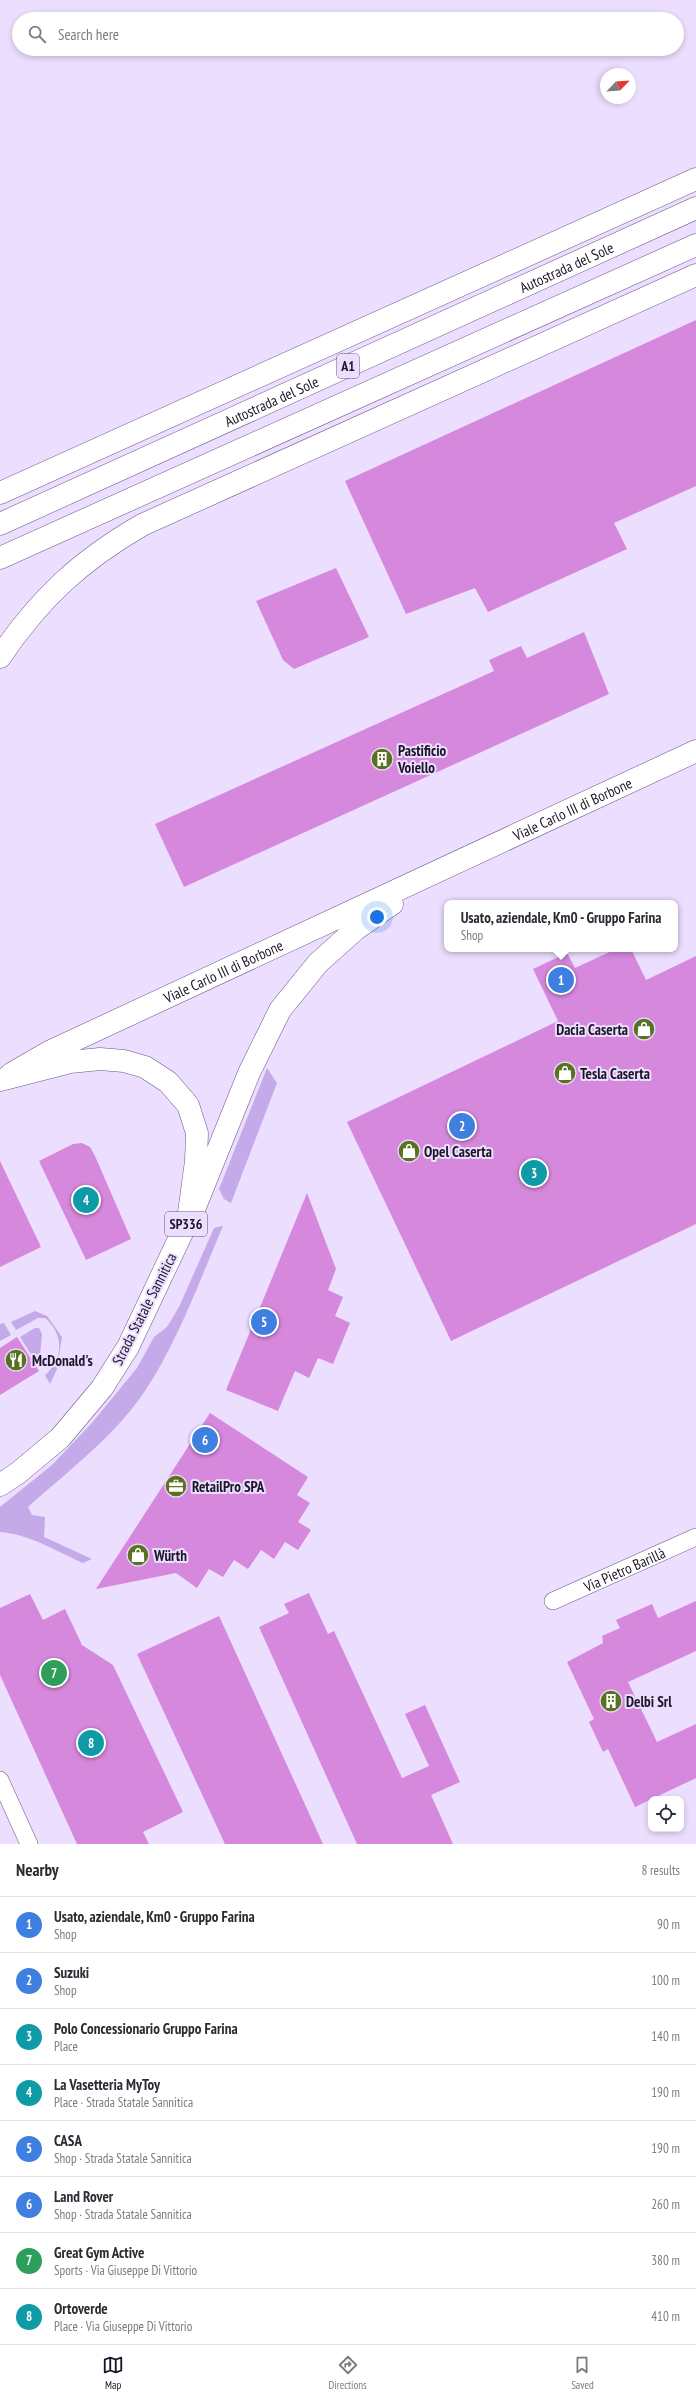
<!DOCTYPE html>
<meta charset="utf-8">
<style>
:root{--surface:#fff;--page:#f2f2f3;--text:#2b2b33;--muted:#7c7c81;--line:#e1e1e2;--accent:#111827}
body{margin:0;font-family:"PT Sans Narrow",sans-serif;background:var(--page);color:var(--text)}
.controls{position:absolute;right:12px;bottom:12px;display:grid;overflow:hidden;border-radius:8px;box-shadow:0 2px 6px #0003}
.controls button{width:36px;height:36px;display:grid;place-items:center;padding:0;border:0;border-bottom:1px solid var(--line);background:var(--surface);color:var(--text);font:20px sans-serif}
.compass{position:absolute;left:600px;top:68px;width:36px;height:36px;border-radius:50%;background:var(--surface);box-shadow:0 2px 6px #0003;rotate:65deg}
.you{position:absolute;left:377px;top:917px;width:14px;height:14px;margin:-10px;border:3px solid #fff;border-radius:50%;background:#1a73e8;box-shadow:0 0 0 6px #1a73e833}
.badge{display:grid;place-items:center;width:26px;height:26px;border-radius:50%;background:var(--accent);color:#fff;font-size:13px;font-weight:700}
.pin{position:absolute;translate:-50% -50%;border:2px solid #fff;box-shadow:0 1px 4px #0006}
.popup{position:absolute;left:444px;top:900px;width:234px;height:52px;box-sizing:border-box;display:grid;place-content:center;border-radius:8px;background:var(--surface);filter:drop-shadow(0 1px 3px #0005);font-size:13px;white-space:nowrap;color:var(--muted)}
.popup b{font-size:15px;color:var(--text)}
.popup::after{content:'';position:absolute;left:50%;top:100%;margin-left:-8px;border:8px solid transparent;border-top-color:var(--surface)}
.list{margin:0;padding:0;list-style:none}
h2{display:flex;justify-content:space-between;align-items:center;height:52px;margin:0;padding:0 16px;font-size:17px}
h2 small{font-size:13px;font-weight:400;color:var(--muted)}
.list li{display:grid;grid-template-columns:26px 1fr auto;gap:12px;align-items:center;box-sizing:border-box;height:56px;padding:0 16px;border-top:1px solid var(--line)}
.list b{display:block;font-size:15px;white-space:nowrap}
.list p{margin:0;font-size:13px;white-space:nowrap;color:var(--muted)}
.list em{font-size:13px;font-style:normal;color:var(--muted)}
.icon{flex:none;width:22px;height:22px;fill:none;stroke:currentColor;stroke-width:2;stroke-linecap:round;stroke-linejoin:round}
.map{position:relative;flex:none;width:696px;height:1844px;overflow:hidden}
.search{position:absolute;background:var(--surface);box-shadow:0 2px 6px #0003;left:12px;right:12px;top:12px;height:44px;display:flex;align-items:center;gap:10px;box-sizing:border-box;padding:0 14px;border-radius:22px;color:var(--muted);font-size:15px}
.sheet{height:500px;background:var(--surface)}
nav{display:flex;justify-content:space-around;align-items:center;box-sizing:border-box;height:56px;border-top:1px solid var(--line);background:var(--surface);font-size:11px;color:var(--muted)}
nav a{display:grid;justify-items:center;gap:2px}
nav .on{color:var(--accent)}
.map>svg:first-child{display:block}
</style>
<div class="map">
<svg width="696" height="1844" viewBox="0 0 696 1844">
<rect width="100%" height="100%" fill="#ebdefe"/>
<!-- green -->
<path fill="#c5aae9" d="M267,1068L277,1083L231,1203L224,1199L219,1189Z
M223,1226C199,1282 178,1341 145,1391C114,1437 68,1471 28,1507L32,1515L45,1517L44,1537L92,1559L83,1563C56,1551 29,1534 0,1532V1507L52,1465L91,1424L137,1368L154,1337L167,1327L179,1307L214,1228Z
M35,1311L47,1316L62,1337L57,1369L50,1384L45,1375C64,1359 64,1334 45,1318H38L16,1330L11,1322Z
M4,1323L11,1335L0,1341V1324Z
M35,1328H39L42,1334L39,1367L20,1337Z"/>
<!-- building -->
<path fill="#d688dd" d="M696,320V486L614,523L627,549L488,612L475,588L406,614L345,481Z
M336,568L369,637L294,669L283,660L256,601Z
M584,632L609,694L184,887L155,824L494,671L489,660L521,646L527,658Z
M616,949H631L646,980L696,956V1224L451,1341L347,1122L558,1021L533,969L567,953L575,968Z
M82,1143L90,1147L95,1156L131,1239L86,1260L39,1161L73,1144Z
M0,1161L41,1247L0,1267Z
M307,1193L336,1269L328,1290L343,1297L335,1316L350,1323L333,1364L318,1358L309,1378L295,1371L278,1411L226,1390Z
M17,1337L39,1371L0,1395V1348Z
M210,1413L308,1477L297,1495L310,1503L298,1522L311,1530L298,1550L285,1542L274,1559L261,1550L248,1569L234,1560L223,1577L209,1569L197,1588L176,1573L96,1589Z
M309,1593L328,1634L334,1631L402,1778L429,1766L405,1714L425,1705L460,1782L431,1795L453,1844H357L259,1627L289,1613L284,1604Z
M30,1594L43,1620L65,1609L82,1645L113,1665L183,1812L143,1832L149,1844H77L0,1675V1608Z
M696,1601V1651L628,1682L657,1742L696,1724V1778L635,1807L608,1749L603,1752L589,1722L594,1719L567,1662L603,1643L602,1636L620,1628L616,1620L652,1604L658,1618Z
M219,1616L323,1844H225L137,1654Z"/>
<g fill="none" stroke-linecap="round" stroke-linejoin="round">
<!-- minor casing -->
<g stroke="#6b5785" stroke-width="18">
<g id="minor">
<path id="s1" d="M553,1601L696,1537"/>
<path d="M0,1780L29,1844"/>
</g>
</g>
<!-- secondary casing -->
<g stroke="#6b5785" stroke-width="23">
<g id="secondary">
<path id="s2" d="M11,1074L49,1052L696,751"/>
<path d="M193,1212L249,1073L280,1010L318,963L356,929L392,904"/>
</g>
</g>
<!-- primary casing -->
<g stroke="#6b5785" stroke-width="23">
<path id="primary" d="M0,1080L70,1062L100,1059L124,1061L145,1067L168,1082L188,1105L197,1133L196,1161L188,1220L128,1347L102,1388L60,1438L18,1473L0,1485"/>
</g>
<!-- motorway casing -->
<g stroke="#6b5785" stroke-width="23">
<g id="motorway">
<path d="M0,493L696,179"/>
<path id="s3" d="M0,524L696,208"/>
<path d="M0,558L696,245"/>
<path d="M0,657C40,598 80,561 142,525L696,275"/>
</g>
</g>
<!-- minor -->
<use href="#minor" stroke="#fff" stroke-width="17"/>
<!-- secondary -->
<use href="#secondary" stroke="#fff" stroke-width="22"/>
<!-- primary -->
<use href="#primary" stroke="#fff" stroke-width="22"/>
<!-- motorway -->
<use href="#motorway" stroke="#fff" stroke-width="22"/>
</g>
<!-- icons -->
<defs>
<g id="building-disc" transform="scale(1.15)"><circle r="9.5" fill="#5a7121" stroke="#ebdefe"/><path d="M-4-6H4V6H1V3H-1V6H-4ZM-2.5-4.3h1.7v1.8h-1.7ZM.8-4.3h1.7v1.8H.8ZM-2.5-1h1.7V.8h-1.7ZM.8-1h1.7V.8H.8Z" fill="#fff"/></g>
<g id="shop-disc" transform="scale(1.15)"><circle r="9.5" fill="#5a7121" stroke="#ebdefe"/><path d="M-5-2.5h2.3a2.7 3.5 0 0 1 5.4 0H5L5.5 6h-11ZM-1.5-2.5h3a1.5 2.3 0 0 0-3 0Z" fill="#fff"/></g>
<g id="restaurant-disc" transform="scale(1.15)"><circle r="9.5" fill="#5a7121" stroke="#ebdefe"/><path d="M-5-6h1v4h1v-4h1v4h1v-4h1v5L-1.5 .5V6h-2V.5L-5-1ZM5-6V6H3V1.5H1.5Q1.5-4 5-6Z" fill="#fff"/></g>
<g id="office-disc" transform="scale(1.15)"><circle r="9.5" fill="#5a7121" stroke="#ebdefe"/><path d="M-6-3h4V-5.5h4V-3h4V5H-6ZM-1-4.5V-3h2v-1.5ZM-6 0V1H6V0Z" fill="#fff"/></g>
</defs>
<g fill-rule="evenodd">
<use href="#building-disc" x="382" y="759"/>
<use href="#shop-disc" x="644" y="1029"/>
<use href="#shop-disc" x="565" y="1073"/>
<use href="#shop-disc" x="409" y="1151"/>
<use href="#restaurant-disc" x="16" y="1360"/>
<use href="#office-disc" x="176" y="1486"/>
<use href="#shop-disc" x="138" y="1555"/>
<use href="#building-disc" x="611" y="1701"/>
</g>
<g text-anchor="middle" dominant-baseline="central" stroke-width="4" stroke-linejoin="round" paint-order="stroke">
<!-- shield labels -->
<g fill="#ebdefe" stroke="#5c5168" stroke-width="1">
<rect x="337" y="354" width="22" height="24" rx="3"/>
<rect x="165" y="1212" width="42" height="24" rx="3"/>
</g>
<g font-size="14" font-weight="bold" fill="#1e1528">
<text x="348" y="366">A1</text>
<text x="186" y="1224">SP336</text>
</g>
<!-- street labels -->
<g font-size="15" fill="#1e1528" stroke="#ebdefe">
<text stroke="none"><textPath href="#s3" startOffset="622">Autostrada del Sole</textPath></text>
<text stroke="none"><textPath href="#s3" startOffset="298">Autostrada del Sole</textPath></text>
<text stroke="none"><textPath href="#s2" startOffset="621">Viale Carlo III di Borbone</textPath></text>
<text stroke="none"><textPath href="#s2" startOffset="236">Viale Carlo III di Borbone</textPath></text>
<text transform="translate(144 1309) rotate(-63)">Strada Statale Sannitica</text>
<text stroke="none"><textPath href="#s1" startOffset="78">Via Pietro Barillà</textPath></text>
</g>
<!-- poi labels -->
<g font-size="15" font-weight="bold" fill="#1e1528" stroke="#ebdefe" text-anchor="start">
<text x="398" y="750">Pastificio<tspan x="398" dy="17">Voiello</tspan></text>
<text x="628" y="1029" text-anchor="end">Dacia Caserta</text>
<text x="580" y="1073">Tesla Caserta</text>
<text x="424" y="1151">Opel Caserta</text>
<text x="32" y="1360">McDonald's</text>
<text x="192" y="1486">RetailPro SPA</text>
<text x="154" y="1555">Würth</text>
<text x="626" y="1701">Delbi Srl</text>
</g>
</g>
</svg>
<div class="controls">
<button><svg class="icon" aria-label="locate" viewBox="0 0 24 24"><circle cx="12" cy="12" r="6"/><path d="M12 2v4M12 18v4M2 12h4M18 12h4"/></svg></button>
</div>
<svg class="compass" viewBox="-18 -18 36 36"><path d="M0-13l5 13h-10z" fill="#e53935"/><path d="M0 13l5-13h-10z" fill="#7c7c81"/></svg>
<div class="you"></div>
<div class="pin badge" style="left:561px;top:980px;background:#3f7fe0">1</div>
<div class="popup"><b>Usato, aziendale, Km0 - Gruppo Farina</b>Shop</div>
<div class="pin badge" style="left:462px;top:1126px;background:#3f7fe0">2</div>
<div class="pin badge" style="left:534px;top:1173px;background:#0f9aa8">3</div>
<div class="pin badge" style="left:86px;top:1200px;background:#0f9aa8">4</div>
<div class="pin badge" style="left:264px;top:1322px;background:#3f7fe0">5</div>
<div class="pin badge" style="left:205px;top:1440px;background:#3f7fe0">6</div>
<div class="pin badge" style="left:54px;top:1673px;background:#2e9e5b">7</div>
<div class="pin badge" style="left:91px;top:1743px;background:#0f9aa8">8</div>
<div class="search"><svg class="icon" aria-label="search" viewBox="0 0 24 24"><circle cx="10" cy="10" r="6"/><path d="M15 15l6 6"/></svg>Search here</div>
</div>
<section class="sheet">
<h2>Nearby<small>8 results</small></h2>
<ul class="list">
<li><span class="badge" style="background:#3f7fe0">1</span><div><b>Usato, aziendale, Km0 - Gruppo Farina</b><p>Shop</p></div><em>90 m</em></li>
<li><span class="badge" style="background:#3f7fe0">2</span><div><b>Suzuki</b><p>Shop</p></div><em>100 m</em></li>
<li><span class="badge" style="background:#0f9aa8">3</span><div><b>Polo Concessionario Gruppo Farina</b><p>Place</p></div><em>140 m</em></li>
<li><span class="badge" style="background:#0f9aa8">4</span><div><b>La Vasetteria MyToy</b><p>Place · Strada Statale Sannitica</p></div><em>190 m</em></li>
<li><span class="badge" style="background:#3f7fe0">5</span><div><b>CASA</b><p>Shop · Strada Statale Sannitica</p></div><em>190 m</em></li>
<li><span class="badge" style="background:#3f7fe0">6</span><div><b>Land Rover</b><p>Shop · Strada Statale Sannitica</p></div><em>260 m</em></li>
<li><span class="badge" style="background:#2e9e5b">7</span><div><b>Great Gym Active</b><p>Sports · Via Giuseppe Di Vittorio</p></div><em>380 m</em></li>
<li><span class="badge" style="background:#0f9aa8">8</span><div><b>Ortoverde</b><p>Place · Via Giuseppe Di Vittorio</p></div><em>410 m</em></li>
</ul>
</section>
<nav>
<a class="on"><svg class="icon" aria-label="map" viewBox="0 0 24 24"><path d="M3 6l6-2 6 2 6-2v14l-6 2-6-2-6 2zM9 4v14M15 6v14"/></svg>Map</a>
<a><svg class="icon" aria-label="directions" viewBox="0 0 24 24"><path d="M12 3l9 9-9 9-9-9zM9 14v-3h6M13 9l2 2-2 2"/></svg>Directions</a>
<a><svg class="icon" aria-label="saved" viewBox="0 0 24 24"><path d="M7 4h10v16l-5-4-5 4z"/></svg>Saved</a>
</nav>
